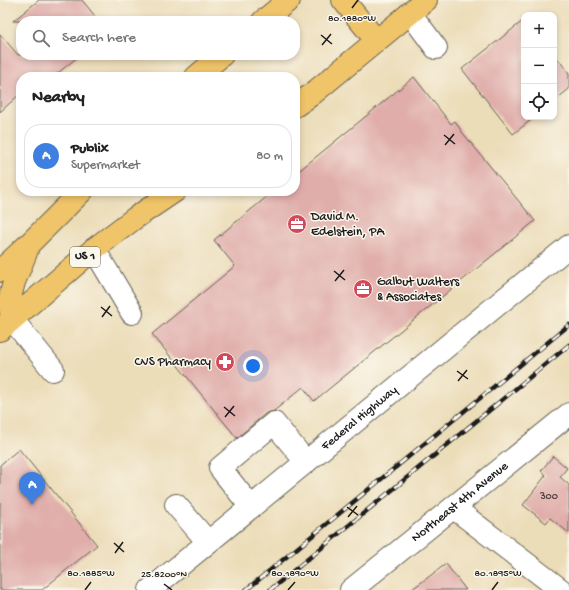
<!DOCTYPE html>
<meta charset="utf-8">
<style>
:root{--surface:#fff;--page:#f2f2f2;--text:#222;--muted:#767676;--line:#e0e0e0;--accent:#0b8043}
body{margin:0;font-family:"Gochi Hand",sans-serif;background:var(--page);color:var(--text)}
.controls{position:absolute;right:12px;top:12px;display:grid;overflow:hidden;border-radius:8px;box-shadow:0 2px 6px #0003}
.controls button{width:36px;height:36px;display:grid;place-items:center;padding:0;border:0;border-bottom:1px solid var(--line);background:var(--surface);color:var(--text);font:20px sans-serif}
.you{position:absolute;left:253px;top:366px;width:14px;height:14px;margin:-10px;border:3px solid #fff;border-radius:50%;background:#1a73e8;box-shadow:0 0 0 6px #1a73e833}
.badge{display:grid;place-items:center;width:26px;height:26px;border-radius:50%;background:var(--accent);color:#fff;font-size:13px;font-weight:700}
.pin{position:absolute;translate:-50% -33px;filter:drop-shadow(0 1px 2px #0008)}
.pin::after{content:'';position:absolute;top:21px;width:14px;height:12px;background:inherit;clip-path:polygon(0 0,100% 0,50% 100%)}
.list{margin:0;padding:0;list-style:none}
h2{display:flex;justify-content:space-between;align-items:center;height:52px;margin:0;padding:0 16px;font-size:17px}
h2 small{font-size:13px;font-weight:400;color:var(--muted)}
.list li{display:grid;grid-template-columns:26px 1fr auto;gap:12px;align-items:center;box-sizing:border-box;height:64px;margin:0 8px 8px;padding:0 8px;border:1px solid var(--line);border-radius:16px}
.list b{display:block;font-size:15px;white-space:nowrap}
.list p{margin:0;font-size:13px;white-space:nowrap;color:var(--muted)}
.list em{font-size:13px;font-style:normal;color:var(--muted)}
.icon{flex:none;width:22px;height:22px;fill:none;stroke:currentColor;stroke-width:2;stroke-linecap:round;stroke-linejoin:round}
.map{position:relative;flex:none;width:569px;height:590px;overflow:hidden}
.search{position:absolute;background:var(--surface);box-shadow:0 2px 6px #0003;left:16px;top:16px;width:284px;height:44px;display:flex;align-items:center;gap:10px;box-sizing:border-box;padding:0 14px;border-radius:16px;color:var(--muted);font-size:15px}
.panel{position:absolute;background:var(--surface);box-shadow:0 2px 6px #0003;left:16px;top:72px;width:284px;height:124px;border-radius:16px}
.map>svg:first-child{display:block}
</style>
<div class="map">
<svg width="569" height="590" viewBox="0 0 569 590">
<rect width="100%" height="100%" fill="#fbf7ec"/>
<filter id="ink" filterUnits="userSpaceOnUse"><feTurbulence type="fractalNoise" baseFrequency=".025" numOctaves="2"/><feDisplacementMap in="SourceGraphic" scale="8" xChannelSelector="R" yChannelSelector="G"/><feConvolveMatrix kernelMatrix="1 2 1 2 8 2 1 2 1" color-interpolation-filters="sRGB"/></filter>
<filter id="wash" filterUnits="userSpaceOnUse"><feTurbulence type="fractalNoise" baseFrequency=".012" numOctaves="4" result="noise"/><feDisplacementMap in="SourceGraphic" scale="16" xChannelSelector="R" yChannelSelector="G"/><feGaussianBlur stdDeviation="0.9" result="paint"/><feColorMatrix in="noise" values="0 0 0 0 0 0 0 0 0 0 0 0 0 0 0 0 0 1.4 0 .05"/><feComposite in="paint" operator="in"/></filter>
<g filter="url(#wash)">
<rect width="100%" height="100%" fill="#ecddb9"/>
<g id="blocks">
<!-- building -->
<path fill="#e0adaa" d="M39,0H82L99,21H13Z
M524,20V117H535L513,134L462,69Z
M0,34L18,55H80L53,77H21V93L0,112Z
M554,54L569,73V89L554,101Z
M414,77L451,124L455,121L462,132L535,221L314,401L303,387L274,411L266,413L237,438L152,334L235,266L214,240L274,191H295V174Z
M19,449L97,545L42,590H0V465Z
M553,456L567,468L560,477L569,485V533L550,518L546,523L523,505L546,475L541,471Z
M446,564L466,590H411Z"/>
</g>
</g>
<g filter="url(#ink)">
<use href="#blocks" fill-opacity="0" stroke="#656053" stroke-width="1"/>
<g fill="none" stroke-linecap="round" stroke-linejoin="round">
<!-- minor casing -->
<g stroke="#656053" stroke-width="24">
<g id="minor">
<path d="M410,13L436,48"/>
<path d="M94,249L132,313"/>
<path d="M12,319L53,370"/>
<path d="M176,505L208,542"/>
<path d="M251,507L220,468L274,423L306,462"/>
<path d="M454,508L561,590"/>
<path id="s1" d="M150,590L569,246"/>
<path id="s2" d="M351,590L569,414"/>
</g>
</g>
<!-- major casing -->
<g stroke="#656053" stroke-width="24">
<path id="major" d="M343,0L376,40
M263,21L289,0
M196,77L222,55
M295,106L311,95L426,0
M0,271L30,243L82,191
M12,319L9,302L14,282L27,250
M0,330L94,249L135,218L175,191"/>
</g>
<!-- minor -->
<use href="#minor" stroke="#fff" stroke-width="22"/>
<!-- major -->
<use href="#major" stroke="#f0c469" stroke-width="22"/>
<!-- rail casing -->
<g stroke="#1c1c1c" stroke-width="4.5">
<path id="rail" d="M246,590L569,325
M270,590L569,345"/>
</g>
<!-- rail -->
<use href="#rail" stroke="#fbf7ec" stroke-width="3" stroke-dasharray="9" stroke-linecap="butt"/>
</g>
</g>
<!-- ticks -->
<path fill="none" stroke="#1c1c1c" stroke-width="1.5" d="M352,8L358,0M321,35L332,44M322,45L331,34M444,135L455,144M445,145L454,134M334,271L345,280M335,281L344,270M101,307L112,316M102,317L110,306M457,371L468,379M458,381L467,370M224,407L235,416M225,417L234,406M347,507L358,515M348,517L357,506M114,543L124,552M115,553L123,542M164,584L172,590M85,590L91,582M288,590L295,582M492,590L498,582"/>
<!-- icons -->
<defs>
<g id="office-disc" transform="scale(1)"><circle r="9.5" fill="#d1495b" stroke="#fbf7ec"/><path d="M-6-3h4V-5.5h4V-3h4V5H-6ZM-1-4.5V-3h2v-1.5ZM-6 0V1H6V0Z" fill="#fff"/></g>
<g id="pharmacy-disc" transform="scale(1)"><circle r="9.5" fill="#d1495b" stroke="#fbf7ec"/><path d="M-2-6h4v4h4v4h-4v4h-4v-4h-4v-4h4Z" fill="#fff"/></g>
</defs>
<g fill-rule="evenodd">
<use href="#office-disc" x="297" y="224"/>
<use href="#office-disc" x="363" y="289"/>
<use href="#pharmacy-disc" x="225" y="362"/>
</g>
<g text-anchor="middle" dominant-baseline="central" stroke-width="3" stroke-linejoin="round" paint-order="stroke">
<!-- number labels -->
<g font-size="11" fill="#4d4040">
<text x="549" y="497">300</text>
</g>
<!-- shield labels -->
<rect fill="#fbf7ec" stroke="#5f5e5a" stroke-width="1" x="70" y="247" width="30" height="20" rx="3"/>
<g font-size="12" font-weight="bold" fill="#1c1c1c">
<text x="85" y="257">US 1</text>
</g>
<!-- poi labels -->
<g font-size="13" fill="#1c1c1c" stroke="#fbf7ec" text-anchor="start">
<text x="311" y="217">David M.<tspan x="311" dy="15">Edelstein, PA</tspan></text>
<text x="377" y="282">Galbut Walters<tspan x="377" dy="15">&amp; Associates</tspan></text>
<text x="211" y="362" text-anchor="end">CVS Pharmacy</text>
</g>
<!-- street labels -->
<g font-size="13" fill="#1c1c1c" stroke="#fbf7ec">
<text stroke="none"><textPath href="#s1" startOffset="271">Federal Highway</textPath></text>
<text stroke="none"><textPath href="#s2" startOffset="140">Northeast 4th Avenue</textPath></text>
</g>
</g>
<g font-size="10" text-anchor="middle" fill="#1c1c1c" stroke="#fbf7ec" stroke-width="3" stroke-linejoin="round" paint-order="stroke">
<text x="352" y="21">80.1880°W</text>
<text x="91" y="576">80.1885°W</text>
<text x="295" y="576">80.1890°W</text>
<text x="498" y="576">80.1895°W</text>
<text x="164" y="577">25.8200°N</text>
</g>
</svg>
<div class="controls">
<button>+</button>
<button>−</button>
<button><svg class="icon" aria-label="locate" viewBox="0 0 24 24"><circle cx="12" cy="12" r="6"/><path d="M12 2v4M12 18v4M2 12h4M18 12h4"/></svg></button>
</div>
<div class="you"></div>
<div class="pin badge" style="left:32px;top:505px;background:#3f7fe0">A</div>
<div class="search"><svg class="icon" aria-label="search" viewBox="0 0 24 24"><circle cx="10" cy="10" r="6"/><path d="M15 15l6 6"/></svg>Search here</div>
<section class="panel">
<h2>Nearby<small></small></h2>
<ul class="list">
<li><span class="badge" style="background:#3f7fe0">A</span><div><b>Publix</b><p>Supermarket</p></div><em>80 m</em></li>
</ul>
</section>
</div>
